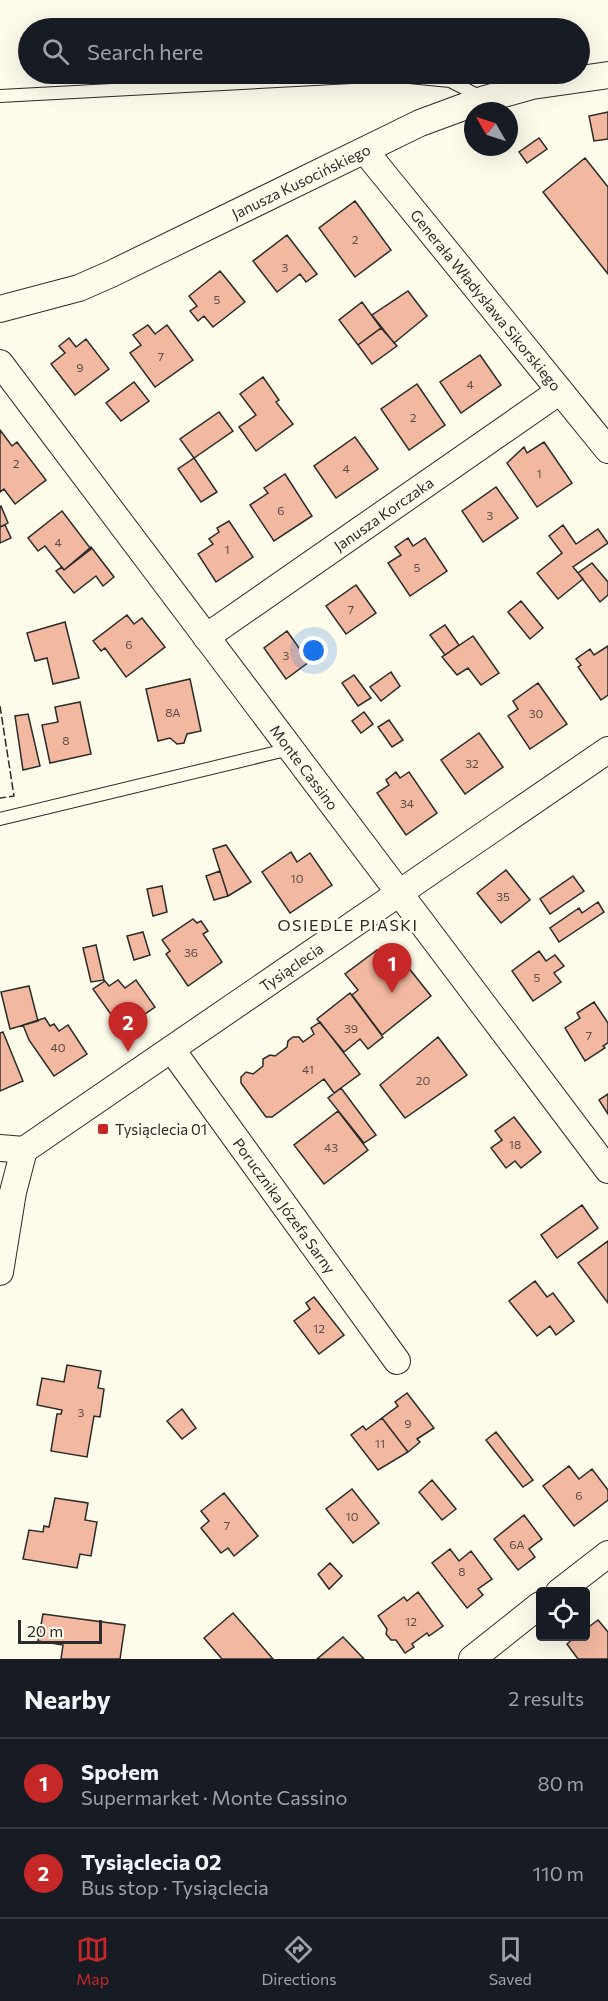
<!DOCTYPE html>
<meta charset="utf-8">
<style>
:root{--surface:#171b24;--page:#242831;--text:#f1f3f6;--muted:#9ea1a6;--line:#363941;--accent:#c62828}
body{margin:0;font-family:Commissioner,sans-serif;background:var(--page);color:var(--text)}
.controls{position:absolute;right:18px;bottom:18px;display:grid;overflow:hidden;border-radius:6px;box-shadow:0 6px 24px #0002}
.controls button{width:54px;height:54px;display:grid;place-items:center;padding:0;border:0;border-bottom:2px solid var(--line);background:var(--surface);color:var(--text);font:30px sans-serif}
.compass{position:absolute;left:464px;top:102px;width:54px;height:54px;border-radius:50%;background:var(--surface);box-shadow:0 6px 24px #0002;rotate:309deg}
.scale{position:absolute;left:18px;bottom:15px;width:84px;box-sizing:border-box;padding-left:6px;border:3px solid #2b2b2b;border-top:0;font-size:16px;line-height:21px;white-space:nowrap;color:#2b2b2b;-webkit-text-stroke:4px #fdfbea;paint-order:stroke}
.you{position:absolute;left:314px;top:651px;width:21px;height:21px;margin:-15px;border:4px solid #fff;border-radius:50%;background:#1a73e8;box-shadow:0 0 0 9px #1a73e833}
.badge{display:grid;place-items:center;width:39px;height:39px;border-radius:50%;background:var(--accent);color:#fff;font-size:20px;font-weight:700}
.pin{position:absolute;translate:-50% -50px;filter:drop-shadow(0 2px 3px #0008)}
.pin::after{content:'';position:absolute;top:32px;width:21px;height:18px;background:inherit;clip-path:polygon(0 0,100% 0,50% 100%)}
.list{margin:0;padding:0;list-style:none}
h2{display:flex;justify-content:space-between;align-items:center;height:78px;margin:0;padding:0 24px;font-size:26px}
h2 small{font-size:20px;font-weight:400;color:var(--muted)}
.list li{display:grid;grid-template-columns:39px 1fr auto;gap:18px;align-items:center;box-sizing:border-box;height:90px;padding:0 24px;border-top:2px solid var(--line)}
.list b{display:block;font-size:22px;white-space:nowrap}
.list p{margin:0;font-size:20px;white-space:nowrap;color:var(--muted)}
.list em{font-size:20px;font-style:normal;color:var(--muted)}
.icon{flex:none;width:33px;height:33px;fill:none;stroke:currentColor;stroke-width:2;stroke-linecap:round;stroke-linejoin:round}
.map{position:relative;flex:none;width:608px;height:1659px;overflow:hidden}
.search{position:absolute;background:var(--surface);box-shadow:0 6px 24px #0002;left:18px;right:18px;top:18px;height:66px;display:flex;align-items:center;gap:15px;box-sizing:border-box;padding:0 21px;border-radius:33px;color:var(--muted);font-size:22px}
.sheet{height:258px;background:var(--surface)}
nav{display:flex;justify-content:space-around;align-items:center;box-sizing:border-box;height:84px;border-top:2px solid var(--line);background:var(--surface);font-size:16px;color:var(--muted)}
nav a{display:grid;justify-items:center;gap:3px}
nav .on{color:var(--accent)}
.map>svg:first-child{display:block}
</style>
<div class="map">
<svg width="608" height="1659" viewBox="0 0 608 1659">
<rect width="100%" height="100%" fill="#fdfbea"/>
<!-- building -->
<path fill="#f2b8a0" stroke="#2b2b2b" stroke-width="1.5" d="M608,112V139L594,141L589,116Z
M539,138L547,149L527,163L519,152Z
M585,158L608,187V274L543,192Z
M355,201L391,250L355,277L319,228Z
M287,235L317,274L306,282L300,274L277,292L253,261Z
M220,271L245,302L213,327L204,316L198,321L190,311L197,306L189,296Z
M408,291L427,316L394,343L372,315Z
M362,302L381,328L358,345L339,320Z
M148,325L155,334L167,325L193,360L155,387L130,353L141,345L133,335Z
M381,328L397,346L372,364L358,345Z
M69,338L76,347L86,339L109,369L75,395L51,364L65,353L59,346Z
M480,355L501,385L461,413L440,382Z
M263,377L279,400L276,402L293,424L256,451L239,427L256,415L240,394Z
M134,382L149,401L121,421L106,403Z
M417,384L445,425L409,450L381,409Z
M219,412L233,431L194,458L180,439Z
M0,430L12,446L17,442L46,480L15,504L4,489L0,492Z
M355,437L378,469L336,498L314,466Z
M544,442L572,483L537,507L507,463L524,447L527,453Z
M194,458L217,492L201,502L178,469Z
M285,474L312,516L274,541L250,505L268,493L264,488Z
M496,487L518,518L483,542L462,511Z
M1,506L8,523L0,527V507Z
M62,511L91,549L64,570L45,546L38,551L28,538Z
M229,521L253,557L216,582L198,554L213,544L209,539L219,532L217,528Z
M5,525L11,538L0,543V527Z
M563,525L576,544L598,529L608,543L573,567L583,579L558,599L537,573L562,553L549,536Z
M408,538L413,546L425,538L447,571L410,596L388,563L401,555L395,547Z
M91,547L114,577L103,586L96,576L74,593L56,571L62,567L64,570Z
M592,563L608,582V595L600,602L578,573Z
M356,585L376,613L346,634L326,606Z
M521,601L543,628L530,639L508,612Z
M127,615L134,624L142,618L165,647L126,677L105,648L101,651L93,641Z
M65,622L79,678L53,684L47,658L35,661L27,633Z
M445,625L459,645L445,655L430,635Z
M287,631L309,662L286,679L264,648Z
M473,636L499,673L481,685L468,668L457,675L442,657Z
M608,646V695L601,700L578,667L581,665L576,659L590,649L594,655Z
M391,672L400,686L381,701L370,687Z
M354,675L371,698L358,706L342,683Z
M190,679L201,731L187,734L184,743L177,744L170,738L158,741L146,689Z
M538,683L567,724L530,749L508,716L518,709L513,701Z
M80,702L91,754L50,763L42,725L58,722L55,707Z
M364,712L373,724L361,733L352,721Z
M28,714L40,766L23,770L15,716Z
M389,720L403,740L392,747L378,727Z
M479,733L503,767L465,794L441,760Z
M396,772L400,778L409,772L437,813L406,835L377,793L389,785L386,780Z
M226,845L251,882L228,896L213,849Z
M291,852L297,862L310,853L332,885L290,913L262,872Z
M506,870L530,900L501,923L477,893Z
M220,871L228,896L214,900L206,876Z
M573,876L584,891L550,914L540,899Z
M162,886L167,912L153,916L147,889Z
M598,902L604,912L559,942L550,928L579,908L582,913Z
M193,919L197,923L201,921L208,931L203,934L222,962L188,986L166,954L170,951L162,940Z
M143,932L150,955L134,960L127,936Z
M96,945L104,980L91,982L83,948Z
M377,950L396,952L431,996L382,1035L352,995L358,990L345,974Z
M539,951L546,961L555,955L564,966L554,973L561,982L533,1001L512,971Z
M118,980L125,988L136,980L155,1007L122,1030L93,989L105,981L109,986Z
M29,986L38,1021L10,1029L1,992Z
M350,993L383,1037L368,1049L360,1039L344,1052L317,1019Z
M594,1002L608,1023V1043L603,1046L605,1048L585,1061L565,1028L580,1018L577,1013Z
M45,1018L50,1026L54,1024L59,1031L68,1025L87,1054L54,1076L29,1040L23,1025Z
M320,1022L360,1074L334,1093L324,1079L272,1117H266L241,1083V1077L246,1072L253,1074L263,1066V1059L270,1055L275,1056L287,1047L288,1041L293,1037H299L303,1042L314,1034L311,1028Z
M3,1032L23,1081L0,1091V1033Z
M438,1037L467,1075L405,1118L380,1085Z
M341,1088L376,1135L364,1143L328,1098Z
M608,1094V1114L599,1100Z
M338,1111L368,1150L324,1184L294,1145Z
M514,1117L541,1152L521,1168L515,1161L506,1168L491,1148L502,1140L495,1131Z
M582,1205L598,1228L557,1258L541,1235Z
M608,1241V1303L578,1263Z
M535,1281L547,1297L553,1293L574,1321L556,1335L550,1326L537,1336L509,1301Z
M314,1297L344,1335L319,1354L294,1321L310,1309L306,1303Z
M67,1365L101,1371L98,1388L104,1389L100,1417L94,1416L87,1457L51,1451L57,1414H61L62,1410L37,1405L42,1378L64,1382Z
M407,1393L434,1428L417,1439L420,1442L408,1452L382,1418L398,1406L395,1402Z
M182,1409L196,1428L182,1439L167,1421Z
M382,1418L408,1452L378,1470L351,1435L363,1426L366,1430Z
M496,1432L533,1480L523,1487L486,1440Z
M569,1466L579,1479L592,1469L608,1490V1500L574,1526L543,1486Z
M432,1480L456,1509L442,1520L419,1492Z
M352,1489L379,1523L353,1543L326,1509Z
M224,1493L258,1536L234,1556L228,1548L221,1553L201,1528L209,1521L201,1511Z
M55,1498L88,1503L85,1520L97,1522L91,1556L80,1554L77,1568L23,1559L29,1530L43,1532L44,1526L49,1527Z
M524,1515L542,1539L529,1549L535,1557L518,1570L494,1539Z
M450,1549L459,1561L471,1551L492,1579L478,1589L483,1595L467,1608L432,1563Z
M330,1563L342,1576L329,1589L318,1574Z
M418,1592L443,1626L429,1636L427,1633L412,1644L414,1647L405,1653L396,1640H391L386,1634L387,1629L378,1616L404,1597L407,1601Z
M233,1613L273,1659H222L204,1638Z
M43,1614L125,1625L120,1659H61L63,1645L38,1641Z
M598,1620L608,1632V1659H578L567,1644L576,1636H586V1629Z
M343,1637L364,1659H317Z"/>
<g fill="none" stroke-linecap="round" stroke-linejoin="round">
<!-- service casing -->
<g stroke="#2b2b2b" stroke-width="14">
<path id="service" d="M0,96L389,75L450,81L483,98
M0,819L290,749"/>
</g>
<!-- minor casing -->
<g stroke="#2b2b2b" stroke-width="28">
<g id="minor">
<path id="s1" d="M365,151L608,450"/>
<path id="s2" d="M0,309L79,288L111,274L420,123L485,99L532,86L608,75"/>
<path id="s3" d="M0,363L608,1170"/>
<path id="s4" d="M206,637L560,391"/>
<path id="s5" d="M172,1050L397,1361"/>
<path id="s6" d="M0,1148L24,1150L608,750"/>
<path d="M0,1272L13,1192L24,1150"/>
<path d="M559,1592L608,1554"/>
<path d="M472,1659L540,1605"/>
</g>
</g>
<!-- service -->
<use href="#service" stroke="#fdfbea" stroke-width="12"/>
<!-- minor -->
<use href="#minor" stroke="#fdfbea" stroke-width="26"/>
<!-- fence -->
<path stroke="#2b2b2b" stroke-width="1.5" stroke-dasharray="8 3" stroke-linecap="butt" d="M0,706L14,796L0,798"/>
</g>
<!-- markers -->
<rect fill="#c62828" stroke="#fdfbea" stroke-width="2" x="97" y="1123" width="12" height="12" rx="3"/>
<g text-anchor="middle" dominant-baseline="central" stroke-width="4.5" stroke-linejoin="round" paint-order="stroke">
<!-- number labels -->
<g font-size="12" fill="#5d4e48">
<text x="355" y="239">2</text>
<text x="285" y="267">3</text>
<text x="217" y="299">5</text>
<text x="161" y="356">7</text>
<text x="80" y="367">9</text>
<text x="470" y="384">4</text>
<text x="413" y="417">2</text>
<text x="16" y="463">2</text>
<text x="346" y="468">4</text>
<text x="539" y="473">1</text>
<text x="281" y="510">6</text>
<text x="490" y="515">3</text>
<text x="58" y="542">4</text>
<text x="227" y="549">1</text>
<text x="417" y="567">5</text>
<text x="351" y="609">7</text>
<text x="129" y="644">6</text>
<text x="286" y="655">3</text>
<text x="173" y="712">8A</text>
<text x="536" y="713">30</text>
<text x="66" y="740">8</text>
<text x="472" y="763">32</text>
<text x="407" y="803">34</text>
<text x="297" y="878">10</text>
<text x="503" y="896">35</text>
<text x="191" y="952">36</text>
<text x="537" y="977">5</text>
<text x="351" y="1028">39</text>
<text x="589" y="1035">7</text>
<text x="58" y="1047">40</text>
<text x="308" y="1069">41</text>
<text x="423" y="1080">20</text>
<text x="515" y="1144">18</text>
<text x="331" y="1147">43</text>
<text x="319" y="1328">12</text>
<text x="81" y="1412">3</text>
<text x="408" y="1423">9</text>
<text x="380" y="1443">11</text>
<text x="579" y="1495">6</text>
<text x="352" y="1516">10</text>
<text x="227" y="1525">7</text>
<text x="517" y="1544">6A</text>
<text x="462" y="1571">8</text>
<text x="411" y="1621">12</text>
</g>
<!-- street labels -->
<g font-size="15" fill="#2b2b2b" stroke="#fdfbea">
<text stroke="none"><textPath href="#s2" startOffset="328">Janusza Kusocińskiego</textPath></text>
<text stroke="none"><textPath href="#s1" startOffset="192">Generała Władysława Sikorskiego</textPath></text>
<text stroke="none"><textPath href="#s4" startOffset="216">Janusza Korczaka</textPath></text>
<text stroke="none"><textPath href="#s3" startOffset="506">Monte Cassino</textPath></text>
<text stroke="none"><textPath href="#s6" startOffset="348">Tysiąclecia</textPath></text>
<text stroke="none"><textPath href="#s5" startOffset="192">Porucznika Józefa Sarny</textPath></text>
</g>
<!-- poi labels -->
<g font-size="15" fill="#2b2b2b" stroke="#fdfbea" text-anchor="start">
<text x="115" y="1129">Tysiąclecia 01</text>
</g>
<!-- neighbourhood labels -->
<g font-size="16" letter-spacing="1.5" fill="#2b2b2b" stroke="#fdfbea">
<text x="348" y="924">OSIEDLE PIASKI</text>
</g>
</g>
</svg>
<div class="controls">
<button><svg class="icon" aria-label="locate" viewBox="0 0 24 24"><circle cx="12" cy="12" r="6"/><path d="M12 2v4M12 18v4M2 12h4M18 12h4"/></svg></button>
</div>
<svg class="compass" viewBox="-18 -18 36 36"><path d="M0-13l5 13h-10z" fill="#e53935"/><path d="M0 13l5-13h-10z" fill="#9ea1a6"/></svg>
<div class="scale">20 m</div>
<div class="you"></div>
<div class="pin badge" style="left:392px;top:993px">1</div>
<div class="pin badge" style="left:128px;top:1052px">2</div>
<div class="search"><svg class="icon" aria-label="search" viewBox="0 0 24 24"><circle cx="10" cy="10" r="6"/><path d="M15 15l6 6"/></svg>Search here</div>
</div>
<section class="sheet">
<h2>Nearby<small>2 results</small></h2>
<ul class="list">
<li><span class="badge">1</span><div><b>Społem</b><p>Supermarket · Monte Cassino</p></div><em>80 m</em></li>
<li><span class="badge">2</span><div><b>Tysiąclecia 02</b><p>Bus stop · Tysiąclecia</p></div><em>110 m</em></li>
</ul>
</section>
<nav>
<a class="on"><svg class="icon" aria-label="map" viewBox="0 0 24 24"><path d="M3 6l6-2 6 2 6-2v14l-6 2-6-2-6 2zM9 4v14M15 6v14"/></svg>Map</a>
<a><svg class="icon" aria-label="directions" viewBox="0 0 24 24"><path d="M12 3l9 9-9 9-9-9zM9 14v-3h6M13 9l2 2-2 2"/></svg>Directions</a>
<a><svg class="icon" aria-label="saved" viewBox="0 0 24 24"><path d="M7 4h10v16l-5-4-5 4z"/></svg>Saved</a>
</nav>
